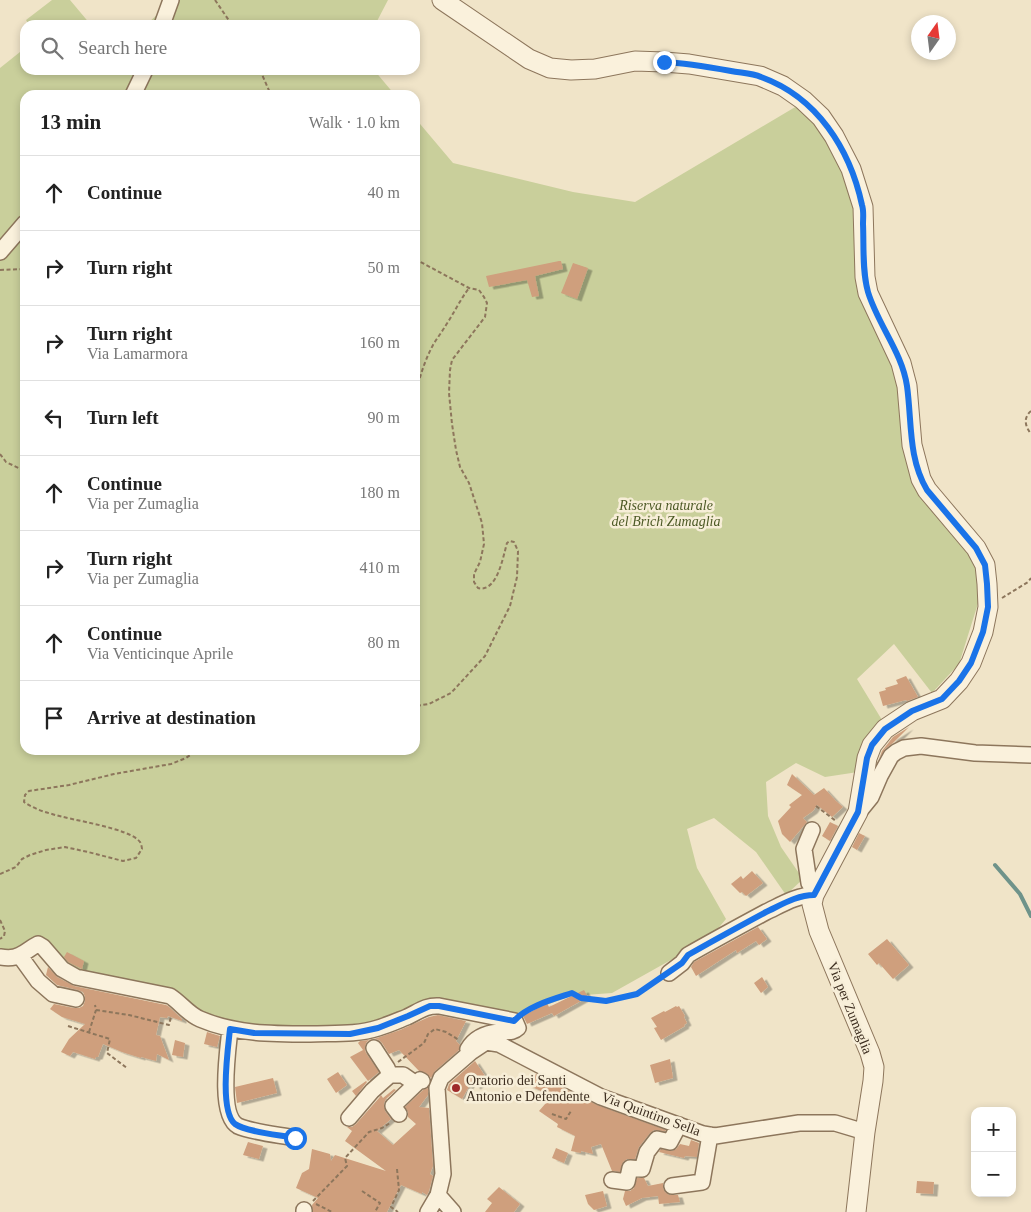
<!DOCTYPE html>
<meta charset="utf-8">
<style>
:root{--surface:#fff;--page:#f2f2f2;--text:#222;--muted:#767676;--line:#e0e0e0}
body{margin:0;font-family:Georgia,serif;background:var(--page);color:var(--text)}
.controls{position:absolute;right:15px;bottom:15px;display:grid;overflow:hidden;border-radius:10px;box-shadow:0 2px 8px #0003}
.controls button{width:45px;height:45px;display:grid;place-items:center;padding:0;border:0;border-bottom:1px solid var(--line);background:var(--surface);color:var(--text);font:25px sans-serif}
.compass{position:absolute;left:911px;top:15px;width:45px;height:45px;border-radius:50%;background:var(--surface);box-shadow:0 2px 8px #0003;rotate:14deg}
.stop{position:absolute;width:15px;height:15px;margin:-11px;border:4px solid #1a73e8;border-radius:50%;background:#fff}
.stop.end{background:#1a73e8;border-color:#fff;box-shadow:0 1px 5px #0008}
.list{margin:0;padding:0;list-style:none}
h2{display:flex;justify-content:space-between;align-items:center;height:65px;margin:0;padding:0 20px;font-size:21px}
h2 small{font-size:16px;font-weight:400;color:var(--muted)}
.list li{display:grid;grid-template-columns:32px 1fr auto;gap:15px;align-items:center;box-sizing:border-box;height:75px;padding:0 20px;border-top:1px solid var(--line)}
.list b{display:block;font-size:19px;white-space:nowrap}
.list p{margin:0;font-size:16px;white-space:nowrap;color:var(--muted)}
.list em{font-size:16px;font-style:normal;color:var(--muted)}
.icon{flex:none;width:28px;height:28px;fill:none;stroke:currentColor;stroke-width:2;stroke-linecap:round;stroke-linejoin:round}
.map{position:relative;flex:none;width:1031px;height:1212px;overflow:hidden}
.search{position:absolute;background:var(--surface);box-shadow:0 2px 8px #0003;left:20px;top:20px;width:400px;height:55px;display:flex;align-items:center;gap:12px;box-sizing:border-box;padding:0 18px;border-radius:15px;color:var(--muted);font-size:19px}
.panel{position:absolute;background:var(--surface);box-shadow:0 2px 8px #0003;left:20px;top:90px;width:400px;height:665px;border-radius:15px}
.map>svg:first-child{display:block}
</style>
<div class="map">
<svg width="1031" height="1212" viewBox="0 0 1031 1212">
<defs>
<filter id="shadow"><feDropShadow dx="4.5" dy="2.5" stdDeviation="0" flood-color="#0004"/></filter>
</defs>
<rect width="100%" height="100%" fill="#f0e4c8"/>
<!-- green -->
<path fill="#c9cf9b" d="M52,0H70L91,25H29L26,20Z
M165,0H388L375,25H146L161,11Z
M25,48V70H374L395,95H25V750H415V118L453,163L573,192L635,202L802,103L840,155L858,205L861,293L898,366L915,479L977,564L980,597L959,664L932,693L894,644L857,679L882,720L862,742L858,772L825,777L796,763L766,782L768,816L781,847L803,879L786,895L756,852L714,818L687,829L697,868L726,919L710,938L612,993L571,996L513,1017L433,1001L388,1019L349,1030L229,1025L202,1014L77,972L64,966L50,947L0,952V68Z"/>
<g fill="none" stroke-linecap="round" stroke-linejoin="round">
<!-- stream -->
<path stroke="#6f938a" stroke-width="4" d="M995,865L1020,894L1031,916"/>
</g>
<!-- building -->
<path fill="#cf9f7d" filter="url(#shadow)" d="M559,261H561L563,269L535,276L539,296L532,297L527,280L489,287L486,276Z
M573,263L588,268L577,299L561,293Z
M906,676L918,697L907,701L906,700L883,706L879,692L886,690L885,688L898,684L896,680Z
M909,727L893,743L885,749L879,759L882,751L893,737Z
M792,774L814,795L824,788L836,801L843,807L832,817L817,805L813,811L803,818L807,822L790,842L782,834L778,821L791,807L789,805L802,795L787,785Z
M830,822L838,826L830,841L822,836Z
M859,833L865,836L857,850L852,847Z
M752,871L763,883L746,896L742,892L740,893L731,884L741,876L743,879Z
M758,927L767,939L759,945L756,941L737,953L736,950L696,976L691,967L694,962Z
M887,939L909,965L893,979L879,963L877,965L868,954Z
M67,952L84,961L82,969L68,962L64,957Z
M48,967L57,977L74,986L166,1005L168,1006L182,1019V1021L168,1016L167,1018L160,1017L156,1035L160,1036L169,1060L157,1054L156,1061L141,1057V1058L122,1052L103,1044L98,1057H96L95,1059L73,1052L70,1056L61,1052L69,1039L85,1024L62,1017L50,1009L54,1004L74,1008H79L83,1006L85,1001V997L83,992L78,990L57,985L46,975Z
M762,977L768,987L761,993L754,983Z
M584,990L588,997L554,1016L552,1013L527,1024L523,1016L547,1003L549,1007Z
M676,1006L677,1007L679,1006L685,1016L684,1017L687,1023L684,1025L685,1026L661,1040L654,1028L657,1027L651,1018L664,1011L665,1012Z
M438,1015L466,1021L456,1041L460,1045L459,1050L435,1071L431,1078L426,1073L419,1071L399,1050L389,1054L382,1043L379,1040L374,1039L400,1030L429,1017Z
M207,1032L220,1036L217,1047L204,1044Z
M175,1040L185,1043L183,1057L172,1055Z
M369,1040L366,1043L365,1049L366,1053L379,1072L368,1081L350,1057L363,1050L358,1043L360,1041Z
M670,1059L673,1078L655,1083L650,1065Z
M475,1061L487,1079L476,1087L472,1081L462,1099L447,1090L449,1084Z
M338,1072L347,1085L336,1093L327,1079Z
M536,1074L597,1105L666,1130L665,1131L654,1130L650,1133L639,1147L635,1159H627L623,1162L620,1172L612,1171L601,1144L591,1147L593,1154L581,1151V1153L571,1151L575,1136L557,1127L558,1124L539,1111L552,1096L528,1085Z
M273,1078L277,1093L237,1103L235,1087Z
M366,1081L367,1082L356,1096L352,1091Z
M428,1088V1095L419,1107L429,1108L433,1166L430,1174L433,1176L429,1191L427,1195L422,1192V1194L401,1185L387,1212H313L312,1205L318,1198L296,1188L302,1173L309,1169L312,1149L330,1154L331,1161L335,1155L386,1171L345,1141L352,1131L347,1127H352L356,1124L379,1098L381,1095L383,1098L394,1089L396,1090L386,1099L384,1103L385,1111L391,1119L377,1131L393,1145L416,1124L408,1117V1112L405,1107L423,1090Z
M691,1140L699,1143L697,1157L685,1156L684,1158L659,1152L661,1149L672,1151L676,1149L680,1144L689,1146Z
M248,1142L263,1146L259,1159L243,1155Z
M556,1148L568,1153L564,1163L552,1158Z
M637,1178H644L648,1186L663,1183V1188L665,1192L669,1195H678L680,1202L659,1204L658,1196L642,1198L626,1206L623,1199L625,1191H630L634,1188Z
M917,1181L934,1182L933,1194L916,1193Z
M499,1187L520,1204L514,1212H485L492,1203L487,1199Z
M603,1191L607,1206L594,1210L588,1204L585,1195Z"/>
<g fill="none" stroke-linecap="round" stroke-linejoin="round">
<!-- minor casing -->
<g stroke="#8d765c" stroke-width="18">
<path id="minor" d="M162,25L171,0
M133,95L145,70
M0,252L25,223
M858,813L871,797L880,776L891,756L896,752L904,748L921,746L975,753L1031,755
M812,830L804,849L809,883L815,893
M20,956L38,981L53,994L76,999
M0,957C6,958 15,958 20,955C27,952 30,948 38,944L43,947L62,969L76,977L170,996C181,1003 188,1014 200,1019C235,1034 272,1034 310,1034C333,1033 356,1035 378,1028C388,1025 397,1021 407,1017C418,1012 426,1005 439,1006L515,1021L518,1028C513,1033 507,1031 499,1032C487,1033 475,1037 468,1049L471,1052
M669,973L682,963L688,955C714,940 740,926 766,912C781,905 797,895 814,895
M230,1029C228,1049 218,1115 238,1126C251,1132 280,1135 295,1138
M374,1048L387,1068L390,1075
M399,1114L393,1106L420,1080L422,1081
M349,1118L372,1091L390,1075H403L416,1084
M612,1180L627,1182L630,1168L642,1169L647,1152L657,1139L670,1142L679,1125
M672,1186L702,1182L710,1135
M438,1195L453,1212
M304,1210V1212
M428,1212L438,1195L443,1174L437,1088L441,1078L471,1052L486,1042L499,1044L601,1097L703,1134L715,1136L799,1123H835L865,1132"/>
</g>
<!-- tertiary casing -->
<g stroke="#8d765c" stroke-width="21">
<path id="tertiary" d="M442,0L529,59L550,68L571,70L595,69L635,61L664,62L689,64L760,76L783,86L803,100L821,117L834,136L851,169L863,207L865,277L868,293L901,363L907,386L912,445L921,479L927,490L976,548L985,565L987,584L988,607L983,632L971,663L959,681L942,699L912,711L885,729L872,745L867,758L858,812L814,895L812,904L819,931L870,1053L874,1067L873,1081L865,1132L856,1212"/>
</g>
<!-- path -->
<path stroke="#8d765c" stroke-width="2" stroke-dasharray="4 2.5" stroke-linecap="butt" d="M215,0L232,25
M260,70L271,95
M415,259L469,288L479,290L484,297L487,303L485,317L452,360L450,370L449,393L452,424L456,450L460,467L469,483L482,523L484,544L480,562L474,574V582L478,588C497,593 503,557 507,543L510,541L514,542L518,551L517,577L510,606L485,656L451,693L429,704L415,706
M0,270L25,269
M415,397C419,379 424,362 433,345C437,338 442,332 446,325C454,313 460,300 469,288
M1031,411C1023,418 1025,426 1031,434
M0,454L6,462L25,471
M1002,598L1028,582L1031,578
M816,806L836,821
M0,874L16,867L22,859L30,855L46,850L65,847L88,852L123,861L136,858L142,849C142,848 141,843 140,842C130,828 70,820 52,814C41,811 33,808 24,802L25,795L29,791L69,785L114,774L171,764L186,758L197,750
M0,920L5,931L4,936L0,939
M96,1010L129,1015L169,1025L171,1016
M526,1012L541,1004L572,993L581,998L606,1001L637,994L659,980
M68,1026L110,1039L107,1053L127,1068
M89,1032L96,1010L95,1005
M398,1062L424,1043L428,1034L435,1029L446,1032L459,1040
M552,1114L566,1119L571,1111
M397,1169L399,1190L391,1207L398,1212
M362,1191L380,1203L375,1212
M313,1201L347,1166L345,1158L369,1132L382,1128L390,1123
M316,1204L332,1212"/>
<!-- minor -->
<use href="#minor" stroke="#faf1dc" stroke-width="15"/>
<!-- tertiary -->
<use href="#tertiary" stroke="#faf1dc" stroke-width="19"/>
</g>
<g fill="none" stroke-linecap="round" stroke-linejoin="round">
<!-- route -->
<path stroke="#1a73e8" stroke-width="6" d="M295,1138C281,1135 246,1132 235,1124C219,1111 228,1048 230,1029L254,1033L350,1034L378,1028L408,1016L430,1006H439L514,1021C527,1006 554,999 572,993L581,998L606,1001L637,994L682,963L688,955C714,940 740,926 766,912C781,905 797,895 814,895L858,812L867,758L872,745L885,729L912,711L942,699L959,681L971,663L983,632L988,607L987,584L985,565L976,548L927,490C908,458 912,422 907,386C902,352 878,325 868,292C862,271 864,246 863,224C863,218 864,211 862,205C850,149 817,97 761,77C752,73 741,73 731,71C709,67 687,63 664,62"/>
</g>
<!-- markers -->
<circle fill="#9e2a2b" stroke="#f7eed8" stroke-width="2" cx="456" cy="1088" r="5"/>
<g text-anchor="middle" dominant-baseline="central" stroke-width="5" stroke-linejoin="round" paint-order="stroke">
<!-- park labels -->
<g font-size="14" font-style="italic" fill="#4d5a26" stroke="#f7eed8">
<text x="666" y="505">Riserva naturale<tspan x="666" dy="16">del Brich Zumaglia</tspan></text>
</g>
<!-- street labels -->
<g font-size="14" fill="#3d2e20" stroke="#f7eed8">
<text transform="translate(850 1008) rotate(68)">Via per Zumaglia</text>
<text transform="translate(651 1114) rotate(20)">Via Quintino Sella</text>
</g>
<!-- poi labels -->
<g font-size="14" fill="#3d2e20" stroke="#f7eed8" text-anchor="start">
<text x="466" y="1080">Oratorio dei Santi<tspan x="466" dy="16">Antonio e Defendente</tspan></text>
</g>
</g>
</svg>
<div class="controls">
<button>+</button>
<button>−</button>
</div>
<svg class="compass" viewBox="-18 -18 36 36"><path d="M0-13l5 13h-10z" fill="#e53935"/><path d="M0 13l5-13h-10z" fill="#767676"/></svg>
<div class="stop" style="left:295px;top:1138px"></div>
<div class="stop end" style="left:664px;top:62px"></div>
<div class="search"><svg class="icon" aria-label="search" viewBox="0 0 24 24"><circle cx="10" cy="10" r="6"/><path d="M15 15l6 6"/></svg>Search here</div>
<section class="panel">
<h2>13 min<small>Walk · 1.0 km</small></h2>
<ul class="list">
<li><svg class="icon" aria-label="ahead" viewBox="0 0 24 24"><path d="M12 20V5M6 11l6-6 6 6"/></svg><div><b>Continue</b></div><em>40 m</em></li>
<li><svg class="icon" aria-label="right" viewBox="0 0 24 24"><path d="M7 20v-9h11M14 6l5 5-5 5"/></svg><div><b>Turn right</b></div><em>50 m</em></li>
<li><svg class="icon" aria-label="right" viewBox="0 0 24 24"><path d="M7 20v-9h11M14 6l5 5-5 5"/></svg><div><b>Turn right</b><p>Via Lamarmora</p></div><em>160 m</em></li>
<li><svg class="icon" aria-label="left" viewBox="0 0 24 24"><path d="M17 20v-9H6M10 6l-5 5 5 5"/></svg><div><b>Turn left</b></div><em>90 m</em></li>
<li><svg class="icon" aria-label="ahead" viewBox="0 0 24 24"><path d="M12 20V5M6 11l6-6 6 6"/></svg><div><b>Continue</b><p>Via per Zumaglia</p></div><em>180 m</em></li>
<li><svg class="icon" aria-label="right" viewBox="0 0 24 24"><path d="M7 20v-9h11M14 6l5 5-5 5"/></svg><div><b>Turn right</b><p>Via per Zumaglia</p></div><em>410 m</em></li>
<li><svg class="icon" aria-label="ahead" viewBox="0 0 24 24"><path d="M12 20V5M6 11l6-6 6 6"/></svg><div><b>Continue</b><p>Via Venticinque Aprile</p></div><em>80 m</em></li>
<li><svg class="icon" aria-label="arrive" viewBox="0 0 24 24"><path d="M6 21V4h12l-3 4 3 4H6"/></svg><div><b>Arrive at destination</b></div></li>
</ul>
</section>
</div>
